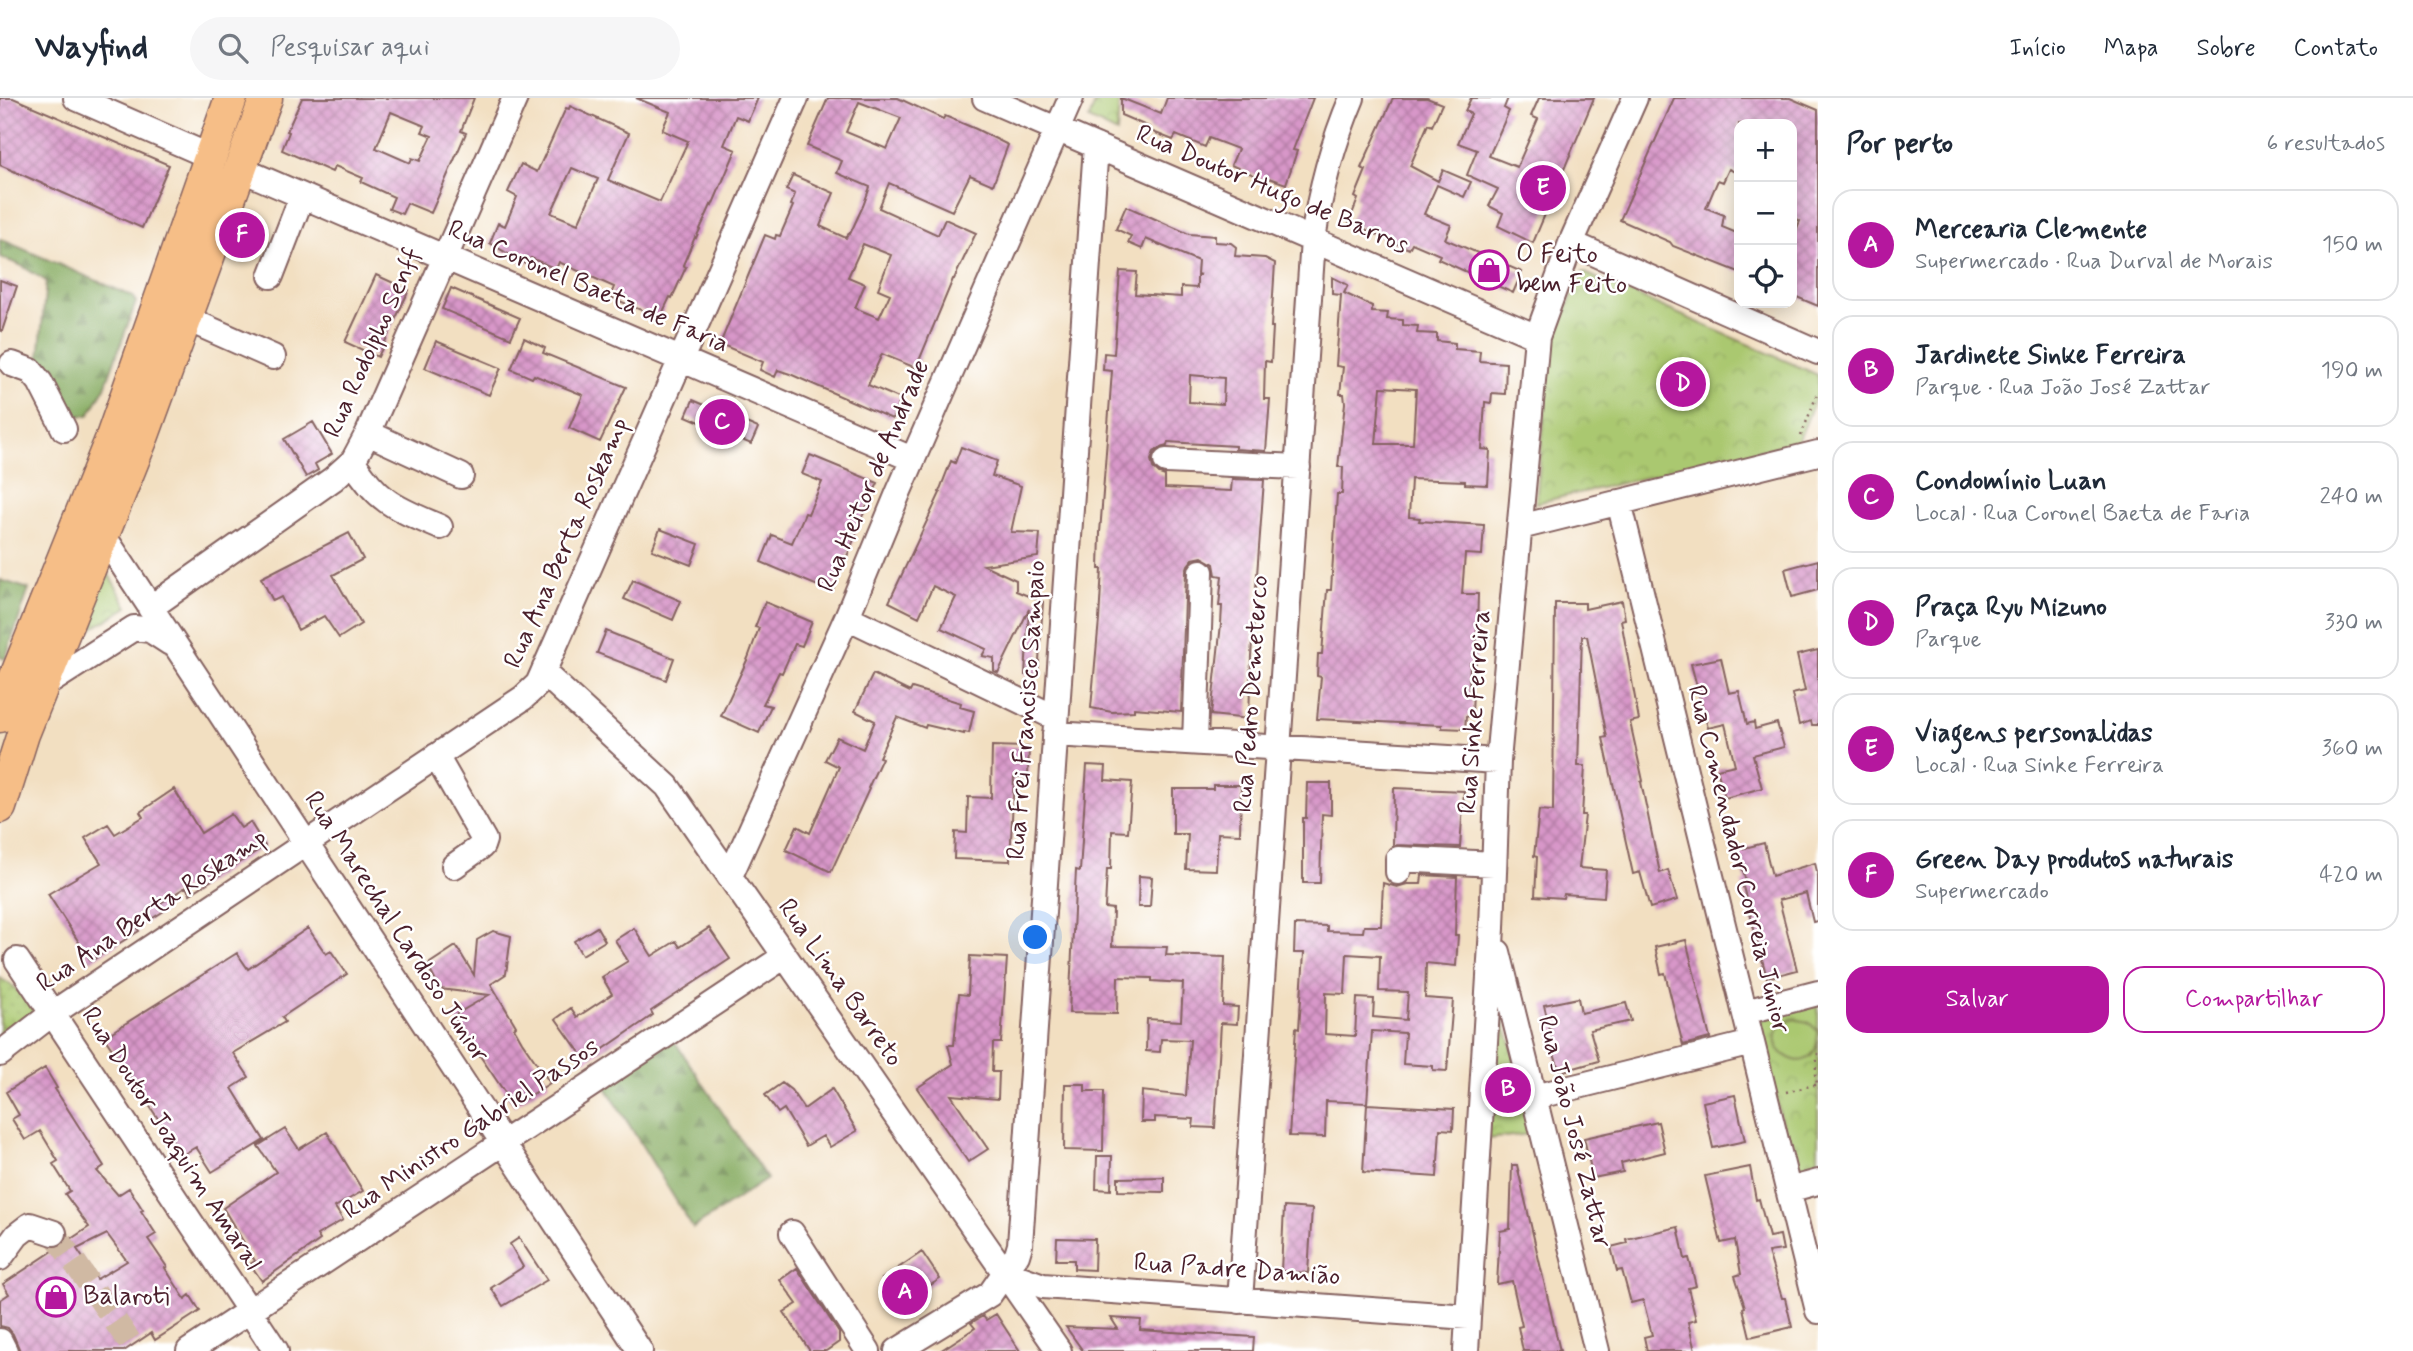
<!DOCTYPE html>
<html lang="pt">
<meta charset="utf-8">
<style>
:root{--surface:#fff;--page:#f6f6f7;--text:#1f2937;--muted:#747a83;--line:#e0e1e3;--accent:#b5179e}
body{margin:0;font-family:Mynerve,sans-serif;background:var(--page);color:var(--text)}
.controls{position:absolute;right:21px;top:21px;display:grid;overflow:hidden;border-radius:14px;box-shadow:0 4px 18px #0003}
.controls button{width:63px;height:63px;display:grid;place-items:center;padding:0;border:0;border-bottom:2px solid var(--line);background:var(--surface);color:var(--text);font:35px sans-serif}
.you{position:absolute;left:1036px;top:840px;width:24px;height:24px;margin:-18px;border:5px solid #fff;border-radius:50%;background:#1a73e8;box-shadow:0 0 0 10px #1a73e833}
.badge{display:grid;place-items:center;width:46px;height:46px;border-radius:50%;background:var(--accent);color:#fff;font-size:23px;font-weight:700}
.pin{position:absolute;translate:-50% -50%;border:4px solid #fff;box-shadow:0 2px 7px #0006}
.list{margin:0;padding:0;list-style:none}
h2{display:flex;justify-content:space-between;align-items:center;height:91px;margin:0;padding:0 28px;font-size:30px}
h2 small{font-size:23px;font-weight:400;color:var(--muted)}
.list li{display:grid;grid-template-columns:46px 1fr auto;gap:21px;align-items:center;box-sizing:border-box;height:112px;margin:0 14px 14px;padding:0 14px;border:2px solid var(--line);border-radius:21px}
.list b{display:block;font-size:26px;white-space:nowrap}
.list p{margin:0;font-size:23px;white-space:nowrap;color:var(--muted)}
.list em{font-size:23px;font-style:normal;color:var(--muted)}
.actions{display:flex;gap:14px;padding:21px 28px}
.actions a{flex:1;padding:16px 0;border:2px solid var(--accent);border-radius:21px;text-align:center;font-size:24px;color:var(--accent)}
.actions .main{background:var(--accent);color:#fff}
.icon{flex:none;width:38px;height:38px;fill:none;stroke:currentColor;stroke-width:2;stroke-linecap:round;stroke-linejoin:round}
.map{position:relative;flex:none;width:1818px;height:1253px;overflow:hidden}
header{display:flex;align-items:center;gap:42px;box-sizing:border-box;height:98px;padding:0 35px;background:var(--surface);border-bottom:2px solid var(--line)}
header strong{font-size:33px}
nav{display:flex;gap:38px;margin-inline-start:auto;font-size:24px}
.search{width:490px;height:63px;background:var(--page);display:flex;align-items:center;gap:18px;box-sizing:border-box;padding:0 24px;border-radius:38px;color:var(--muted);font-size:26px}
main{display:flex}
aside{flex:1;background:var(--surface)}
.map>svg:first-child{display:block}
</style>
<header>
<strong>Wayfind</strong>
<div class="search"><svg class="icon" aria-label="search" viewBox="0 0 24 24"><circle cx="10" cy="10" r="6"/><path d="M15 15l6 6"/></svg>Pesquisar aqui</div>
<nav><a>Início</a><a>Mapa</a><a>Sobre</a><a>Contato</a></nav>
</header>
<main>
<div class="map">
<svg width="1818" height="1253" viewBox="0 0 1818 1253">
<defs>
<pattern id="grass-dots" width="8" height="8" patternUnits="userSpaceOnUse" patternTransform="scale(1.75)"><rect width="8" height="8" fill="#aac870"/><path d="M2 2h.1M6 6h.1" fill="none" stroke="#94ab61" stroke-width="1.8" stroke-linecap="round"/></pattern>
<pattern id="forest-firs" width="22" height="20" patternUnits="userSpaceOnUse" patternTransform="scale(1.75)"><rect width="22" height="20" fill="#87ac62"/><path d="M5 1l3.5 6h-7zM16 11l3.5 6h-7z" fill="#708b51"/></pattern>
<pattern id="park-crowns" width="20" height="18" patternUnits="userSpaceOnUse" patternTransform="scale(1.75)"><rect width="20" height="18" fill="#aac870"/><path d="M2 6a3 3 0 1 1 6 0M12 15a3 3 0 1 1 6 0" fill="none" stroke="#94ab61"/></pattern>
<pattern id="building-cross-hatch" width="8" height="8" patternUnits="userSpaceOnUse" patternTransform="scale(1.75)"><rect width="8" height="8" fill="#d897c9"/><path d="M0 0l8 8M0 8l8-8" fill="none" stroke="#b17ba3"/></pattern>
</defs>
<rect width="100%" height="100%" fill="#fff"/>
<filter id="ink" filterUnits="userSpaceOnUse"><feTurbulence type="fractalNoise" baseFrequency=".0143" numOctaves="2"/><feDisplacementMap in="SourceGraphic" scale="14" xChannelSelector="R" yChannelSelector="G"/><feConvolveMatrix kernelMatrix="1 2 1 2 8 2 1 2 1" color-interpolation-filters="sRGB"/></filter>
<filter id="wash" filterUnits="userSpaceOnUse"><feTurbulence type="fractalNoise" baseFrequency=".00686" numOctaves="4" result="noise"/><feDisplacementMap in="SourceGraphic" scale="28" xChannelSelector="R" yChannelSelector="G"/><feGaussianBlur stdDeviation="1.57" result="paint"/><feColorMatrix in="noise" values="0 0 0 0 0 0 0 0 0 0 0 0 0 0 0 0 0 1.4 0 .05"/><feComposite in="paint" operator="in"/></filter>
<g filter="url(#wash)">
<rect width="100%" height="100%" fill="#f2dfc1"/>
<!-- grass -->
<path fill="url(#grass-dots)" stroke="#7a744e" stroke-width="2" d="M0,880L13,888L34,910L32,920L0,946Z"/>
<!-- forest -->
<path fill="url(#forest-firs)" stroke="#686646" stroke-width="2" d="M0,141L132,198L136,204L105,289L89,317L77,318L54,308L38,274L46,183L20,167L0,159Z
M0,482L29,491L5,561L0,559Z
M673,941L767,1081L693,1130L604,986Z"/>
<!-- park -->
<path fill="url(#park-crowns)" stroke="#7a744e" stroke-width="2" d="M1097,0H1119L1117,35L1089,21Z
M1583,174L1818,277V294L1798,344L1536,405L1552,242Z
M105,470L128,509L85,535Z
M1818,903V1071L1804,1072L1792,1067L1758,927L1760,922Z
M1503,920L1538,1035L1487,1041L1491,922Z"/>
<!-- garden -->
<path fill="#aac870" stroke="#7a744e" stroke-width="2" d="M1794,921L1808,924L1818,933C1818,997 1741,940 1794,921Z"/>
<g id="blocks">
<!-- building -->
<path fill="url(#building-cross-hatch)" fill-rule="evenodd" d="M0,0H13L169,67L142,130L0,67Z
M302,0H474L461,33L466,35L431,115L407,105L402,116L389,111L394,99L361,84L363,80L335,68L332,74L282,52L289,34L287,33ZM391,14L425,28L422,34L432,38L420,63L412,60L410,65L376,50Z
M636,0H758L748,23L736,18L724,47L736,52L712,108L711,107L696,140L695,139L683,167L686,169L672,200L670,199L660,220L610,199L614,189L559,164L556,171L531,160L525,166L490,145L498,125L505,128L517,99L508,94L521,66L537,74L566,10L569,11L570,8L629,35L608,82L660,104L688,43L662,32L670,14ZM572,70L598,81L578,126L551,115Z
M828,0H898L943,21L945,18L976,31L1008,47L993,87L970,77L952,113L889,85L879,110L938,137L945,121L976,135L954,181H953L916,270L882,256L868,287L901,301L892,321L790,276L778,272L775,279L760,272L763,264L720,246L765,137L775,141L776,137L780,138L793,108L791,107L795,96L786,92L793,77L834,95L820,128L846,140L849,135L850,136L863,108L870,89L837,75L842,63L807,48ZM859,4L901,20L887,51L846,34ZM863,146L891,157L878,191L890,196L879,220L855,210L865,186L848,179Z
M1121,0L1161,16L1167,0H1313L1293,52L1297,53L1286,86L1266,79L1265,82L1231,67L1238,51L1209,40L1205,49L1176,37L1173,42L1148,32L1149,29L1121,17Z
M1393,0H1427L1442,6L1432,28L1428,26L1410,68L1438,83L1443,72L1471,84L1464,99L1437,87L1424,116L1451,127L1445,141L1522,174L1513,195L1438,161L1440,157L1412,145L1409,151L1349,124L1358,101L1355,99L1366,72L1361,70Z
M1471,0H1508L1504,10L1509,13L1489,58L1517,69L1538,21L1531,18L1539,0H1594L1533,145L1498,128L1503,115L1489,108L1498,91L1467,77L1477,52L1458,45L1471,16L1465,13Z
M1674,0H1790L1818,12V208L1792,197V142L1800,123L1792,119V111L1796,101L1792,100V26H1739V76L1729,71L1723,84L1718,82L1706,110L1724,117L1722,129L1739,136V174L1673,148L1670,144L1620,122Z
M1126,108L1189,136L1215,138V144L1231,145L1236,149L1235,158L1265,160L1275,165L1271,229H1273L1271,264L1265,263L1264,301H1270L1266,353L1235,351V348L1168,344L1167,348L1160,350L1154,354L1151,362L1153,370L1159,376L1165,378V390L1231,393L1232,381L1264,382L1251,558L1249,621L1211,617L1221,526L1222,508H1219L1222,478L1216,477L1214,466L1202,459L1193,461L1188,467L1186,473L1181,614L1134,610V613L1112,614L1091,610L1099,522L1102,471H1099L1100,435L1112,273L1103,272L1104,255L1114,256L1120,173L1137,174L1135,196L1181,199V189L1197,190V177H1201L1197,176L1198,163L1146,141L1142,151L1128,145L1131,138L1116,131ZM1190,277L1224,280L1223,306L1189,304Z
M376,177L409,192L378,259L345,244Z
M1332,179L1348,187L1344,195L1372,208V214L1388,215L1387,221L1403,222V227L1418,228L1417,235L1437,236V243L1455,245V251L1480,253L1479,263L1506,265L1505,296L1492,295L1491,305L1485,304L1482,351L1490,352L1488,387L1465,386V383L1411,381L1409,419L1420,420L1419,423L1484,427L1482,457L1465,456L1462,496H1478L1476,565H1470L1469,593H1473L1472,617L1466,619L1465,631L1442,630V627L1317,621L1321,579L1317,578L1318,556H1322L1327,492H1331L1337,396H1342L1343,369H1338L1345,305L1344,296H1340L1343,269L1336,268L1341,197L1332,196ZM1381,289L1416,291L1413,346H1376Z
M0,182L17,188L2,233L0,232Z
M451,190L520,220L511,240L442,211Z
M524,240L545,250L543,255L626,289L600,344L569,330L583,297L534,277L532,280L511,271Z
M436,243L501,270L489,297L425,270Z
M693,302L758,330L751,346L686,318Z
M313,324L332,356L315,366L318,372L306,379L284,341Z
M961,349L997,363L992,378L1021,388L1011,434L1040,435L1038,459L984,467L1016,482V493L1043,504L1038,578L1025,577L1029,511L998,575L994,573V560L982,558L986,551L941,530L956,499L933,488L919,519L889,504L940,395L939,394L951,363L955,365Z
M810,357L878,385L854,436L856,437L832,494L761,464L772,437L792,445L805,415L808,416L822,384L802,376Z
M660,431L699,446L691,467L652,452Z
M349,435L363,461L333,477L361,526L339,540L324,518L298,532L281,499L273,503L261,480Z
M1818,462V492L1792,499L1785,471Z
M633,482L681,503L673,522L624,501Z
M1622,503L1625,521L1621,522L1639,622L1630,624L1643,683L1641,684L1660,775L1668,772L1677,802L1650,810L1640,774L1633,776L1603,640L1607,639L1587,538H1582L1578,668H1585L1582,717H1585L1579,770L1606,772L1604,799L1564,796L1563,800L1535,798L1537,759L1534,758L1539,712L1553,713L1555,505H1585V511Z
M765,504L812,524L802,548L795,546L782,575L779,574L763,606L771,608L759,635L721,618L748,560L759,530L755,529Z
M606,533L674,560L666,582L597,555Z
M1818,552V627H1812L1811,623L1799,627L1792,596L1805,593L1797,557Z
M1721,560L1729,595L1739,593L1747,626L1754,624L1755,631L1777,625L1784,649L1753,657L1762,690L1725,700L1717,671L1735,667L1725,626L1708,630L1691,566Z
M873,576L910,594L912,590L961,605L960,609L974,613L969,635L964,634V636L926,627L925,630L897,619L879,659L882,660L868,690L869,691L831,774L786,752L797,728L810,735L839,669L825,662L837,639L863,651L875,623L855,613Z
M992,648L1029,649L1028,679H1014L1010,763L954,761L955,734L967,735L968,699L991,700Z
M1087,667L1106,668L1105,682L1132,684L1128,734L1112,733L1111,771H1107L1105,810L1113,811L1112,848L1167,849L1166,857L1225,859L1223,908L1238,909L1237,926L1221,925L1215,1030L1193,1029L1194,1021L1155,1019V1024H1141L1142,993L1186,998L1190,942L1161,941L1160,954L1146,953L1147,921L1181,923L1183,885L1152,883V880L1118,879L1117,916L1069,915L1076,772L1080,773Z
M1307,685H1331V717L1322,716L1320,785H1303V720H1306Z
M1213,687H1241L1240,736L1218,735L1216,772L1186,771L1188,736H1173V691H1213Z
M1394,690L1464,693L1460,749L1393,747Z
M174,691L201,735L231,716L241,730L250,724L265,748L190,796L186,789L159,806L164,813L137,830L139,833L91,863L48,796L101,765L85,740L108,726L115,736L143,719L140,714Z
M1764,745L1772,778L1815,765L1818,778V823L1813,824L1806,795L1779,802L1797,872L1767,880L1742,785L1746,784L1737,752Z
M1422,777L1457,779L1455,837H1458L1456,868L1426,865L1425,900L1453,902L1447,973L1433,972V968L1403,966L1405,935L1372,933L1367,1005L1326,1003L1325,1039L1289,1038L1296,930L1299,931L1304,855H1294L1295,827L1327,828V833L1363,834L1364,828H1381L1383,785L1397,789L1407,786H1421ZM1347,856L1380,858L1379,893L1408,894L1406,922L1373,919L1374,901L1357,900L1355,938L1325,936L1326,895L1345,896Z
M1139,778L1152,779L1150,809H1138Z
M597,829L605,843L582,857L574,843Z
M308,830L326,856L331,853L347,876L282,919L285,924L233,955L249,979L232,990L264,1042L212,1074L196,1049L182,1057L104,939L237,855L248,871Z
M634,830L652,858L676,843L680,849L709,830L730,861L651,913L653,917L586,963L556,921L571,910L577,919L612,896L602,879L628,863L615,842Z
M493,833L511,838L506,876L491,886L516,928L514,930L522,944L550,985L514,1008L453,918L489,897L440,891L427,867L456,848L474,877L477,842Z
M1686,842L1710,940L1683,947L1665,875L1661,876L1655,849Z
M970,858L1007,860L1001,945H993L992,974H999L998,1001L951,997L988,1051L968,1064L917,990L953,966L948,947H954L959,896L968,897Z
M1578,900L1581,915L1626,905L1631,923L1590,932L1599,963L1560,974L1551,947L1553,946L1544,907Z
M45,970L57,990L55,991L104,1068L97,1073L118,1097L129,1090L143,1112L141,1113L156,1136L148,1141L167,1169L165,1170L185,1201L190,1197L200,1213L155,1242L151,1235L124,1253H20L13,1236L8,1230L0,1228V1202L9,1196L3,1186L89,1129L65,1096L70,1093L53,1066L58,1063L40,1033L25,1042L12,1021L19,1017L6,994ZM107,1136L127,1163L97,1181L77,1151Z
M782,985L791,992L804,1011L832,991L857,1033L830,1049L823,1038L806,1048L784,1011L778,1015L765,997Z
M1065,986H1085V993H1104L1103,1053L1064,1052Z
M1735,997L1745,1043L1713,1050L1703,1004Z
M1367,1006L1454,1011L1453,1032L1440,1031L1437,1079L1363,1074Z
M1658,1024L1665,1054L1621,1065L1623,1074L1593,1080L1584,1040Z
M285,1031L299,1051L327,1034L363,1093L335,1109L343,1122L317,1137L320,1142L262,1183L250,1166L255,1163L223,1110L276,1074L258,1048Z
M1097,1058H1112L1111,1092L1096,1091Z
M1512,1067H1517L1560,1253H1523L1518,1229L1522,1228L1512,1183L1497,1186L1500,1133L1510,1131Z
M1750,1069L1756,1102L1759,1101L1769,1139L1780,1137L1783,1152L1768,1154L1782,1200H1785L1792,1229L1750,1239L1743,1210L1745,1209L1735,1178L1741,1176L1735,1142L1721,1145L1705,1078Z
M1164,1079V1094L1118,1093V1080Z
M1284,1109L1312,1111L1308,1175L1281,1173Z
M1678,1129L1685,1161L1689,1160L1696,1188L1688,1190L1696,1222L1688,1224L1695,1253H1647L1644,1239L1652,1237L1643,1202L1631,1205L1622,1172L1617,1173L1611,1149L1627,1145L1626,1141Z
M519,1140L547,1182L503,1208L491,1190L523,1169L510,1146Z
M1057,1140L1095,1141L1094,1172L1074,1171V1162H1056Z
M922,1154L940,1181L899,1207L882,1181Z
M797,1170L839,1235V1244L826,1253H810L784,1214L797,1206L780,1182Z
M996,1216L1020,1253H940L975,1230L971,1225L983,1218L986,1222Z
M1111,1220L1141,1222L1140,1232L1254,1239L1253,1253H1083L1066,1229L1118,1231Z"/>
</g>
</g>
<g filter="url(#ink)">
<use href="#blocks" fill-opacity="0" stroke="#856260" stroke-width="2"/>
<g fill="none" stroke-linecap="round" stroke-linejoin="round">
<!-- minor-tunnel -->
<path stroke="#d0b9a3" stroke-width="24" stroke-dasharray="24 12" stroke-linecap="butt" d="M54,1135L136,1253"/>
<!-- minor casing -->
<g stroke="#856260" stroke-width="28">
<path id="minor" d="M76,0L211,59
M985,0L1537,239
M240,71L912,361
M1571,145L1818,254
M271,178L302,98
M185,220L273,259
M12,266L31,273L40,284L64,331
M368,335L461,378
M353,363C378,405 398,411 440,429
M1166,363L1298,369
M1619,404L1818,1213
M1520,429L1818,355
M103,437L640,1253
M150,510L333,381L353,363L368,335L515,0
M847,519L1056,620
M544,575L667,688L1059,1253
M42,589L134,530L150,532L170,545
M1055,636L1498,663
M1195,644L1201,474
M436,658L484,742L482,748L454,768
M1398,774V761L1494,766
M730,778L847,519L899,393L1071,0
M1498,854L1597,1253
M17,862L276,1253
M1745,914L1818,895
M0,956L53,915L523,600L538,586L796,0
M1534,999L1752,945
M1788,1092L1818,1084
M792,1135L868,1253
M0,1160L17,1137L30,1127L54,1135
M1004,1174L1043,1188L1468,1219
M1240,1203L1313,142C1320,92 1332,47 1352,0
M0,1243L5,1253
M189,1253L785,858
M897,1253L990,1196L1017,1157L1020,1147L1096,48
M1466,1253L1492,830L1498,663L1537,239L1571,145L1635,0"/>
</g>
<!-- major casing -->
<g stroke="#856260" stroke-width="35">
<path id="major" d="M0,618L111,342L231,0
M0,709L23,636L143,337L266,0"/>
</g>
<!-- path -->
<path stroke="#856260" stroke-width="2.5" stroke-dasharray="2 5" stroke-linecap="butt" d="M1801,338L1818,294
M1818,955L1815,976L1818,990
M1786,994L1818,986"/>
<!-- minor -->
<use href="#minor" stroke="#fff" stroke-width="24"/>
<!-- major -->
<use href="#major" stroke="#f6be87" stroke-width="32"/>
</g>
</g>
<!-- icons -->
<defs>
<g id="shop-ring" transform="scale(2.0125)"><circle r="9.5" fill="#fff" stroke="#b5179e" stroke-width="1.5"/><path d="M-5-2.5h2.3a2.7 3.5 0 0 1 5.4 0H5L5.5 6h-11ZM-1.5-2.5h3a1.5 2.3 0 0 0-3 0Z" fill="#b5179e"/></g>
</defs>
<g fill-rule="evenodd">
<use href="#shop-ring" x="1489" y="172"/>
<use href="#shop-ring" x="56" y="1199"/>
</g>
<g text-anchor="middle" dominant-baseline="central" stroke-width="5" stroke-linejoin="round" paint-order="stroke">
<!-- street labels -->
<g font-size="26" fill="#4a1f2b" stroke="#fff">
<text transform="translate(1272 92) rotate(23)">Rua Doutor Hugo de Barros</text>
<text transform="translate(588 189) rotate(23)">Rua Coronel Baeta de Faria</text>
<text transform="translate(373 245) rotate(-66)">Rua Rodolpho Senff</text>
<text transform="translate(874 378) rotate(-67)">Rua Heitor de Andrade</text>
<text transform="translate(567 445) rotate(-66)">Rua Ana Berta Roskamp</text>
<text transform="translate(1252 596) rotate(-86)">Rua Pedro Demeterco</text>
<text transform="translate(1027 612) rotate(-86)">Rua Frei Francisco Sampaio</text>
<text transform="translate(1475 614) rotate(-86)">Rua Sinke Ferreira</text>
<text transform="translate(1738 761) rotate(76)">Rua Comendador Correia Júnior</text>
<text transform="translate(152 813) rotate(-34)">Rua Ana Berta Roskamp</text>
<text transform="translate(396 829) rotate(57)">Rua Marechal Cardoso Júnior</text>
<text transform="translate(840 885) rotate(55)">Rua Lima Barreto</text>
<text transform="translate(471 1031) rotate(-34)">Rua Ministro Gabriel Passos</text>
<text transform="translate(1574 1034) rotate(76)">Rua João José Zattar</text>
<text transform="translate(171 1041) rotate(57)">Rua Doutor Joaquim Amaral</text>
<text transform="translate(1237 1172) rotate(4)">Rua Padre Damião</text>
</g>
<!-- poi labels -->
<g font-size="26" fill="#4a1f2b" stroke="#fff" text-anchor="start">
<text x="1516" y="157">O Feito<tspan x="1516" dy="30">bem Feito</tspan></text>
<text x="83" y="1199">Balaroti</text>
</g>
</g>
</svg>
<div class="controls">
<button>+</button>
<button>−</button>
<button><svg class="icon" aria-label="locate" viewBox="0 0 24 24"><circle cx="12" cy="12" r="6"/><path d="M12 2v4M12 18v4M2 12h4M18 12h4"/></svg></button>
</div>
<div class="you"></div>
<div class="pin badge" style="left:905px;top:1194px">A</div>
<div class="pin badge" style="left:1508px;top:992px">B</div>
<div class="pin badge" style="left:722px;top:324px">C</div>
<div class="pin badge" style="left:1683px;top:286px">D</div>
<div class="pin badge" style="left:1543px;top:90px">E</div>
<div class="pin badge" style="left:242px;top:137px">F</div>
</div>
<aside>
<h2>Por perto<small>6 resultados</small></h2>
<ul class="list">
<li><span class="badge">A</span><div><b>Mercearia Clemente</b><p>Supermercado · Rua Durval de Morais</p></div><em>150 m</em></li>
<li><span class="badge">B</span><div><b>Jardinete Sinke Ferreira</b><p>Parque · Rua João José Zattar</p></div><em>190 m</em></li>
<li><span class="badge">C</span><div><b>Condomínio Luan</b><p>Local · Rua Coronel Baeta de Faria</p></div><em>240 m</em></li>
<li><span class="badge">D</span><div><b>Praça Ryu Mizuno</b><p>Parque</p></div><em>330 m</em></li>
<li><span class="badge">E</span><div><b>Viagens personalidas</b><p>Local · Rua Sinke Ferreira</p></div><em>360 m</em></li>
<li><span class="badge">F</span><div><b>Green Day produtos naturais</b><p>Supermercado</p></div><em>420 m</em></li>
</ul>
<div class="actions"><a class="main">Salvar</a><a>Compartilhar</a></div>
</aside>
</main>
